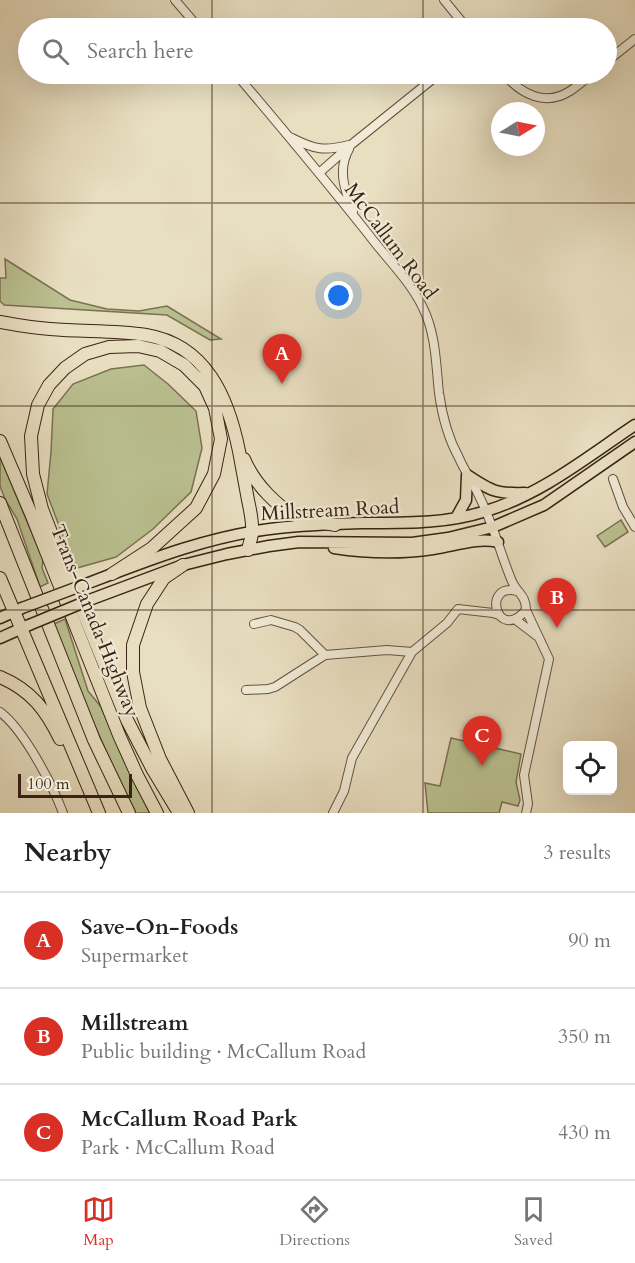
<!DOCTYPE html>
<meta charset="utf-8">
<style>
:root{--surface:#fff;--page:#f2f2f2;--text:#222;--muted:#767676;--line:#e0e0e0;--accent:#d93025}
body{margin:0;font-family:Cardo,serif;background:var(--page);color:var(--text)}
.controls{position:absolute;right:18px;bottom:18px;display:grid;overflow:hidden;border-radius:9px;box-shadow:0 6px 24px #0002}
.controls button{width:54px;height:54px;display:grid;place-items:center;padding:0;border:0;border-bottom:2px solid var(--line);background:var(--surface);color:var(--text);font:30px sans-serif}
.compass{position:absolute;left:491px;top:102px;width:54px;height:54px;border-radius:50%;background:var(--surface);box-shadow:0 6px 24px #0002;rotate:80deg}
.scale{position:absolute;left:18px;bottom:15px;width:114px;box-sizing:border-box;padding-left:6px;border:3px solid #3a2314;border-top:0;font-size:16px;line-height:21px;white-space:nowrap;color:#3a2314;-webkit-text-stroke:4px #f0ead6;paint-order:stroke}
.you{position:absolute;left:339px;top:296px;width:21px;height:21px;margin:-15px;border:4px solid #fff;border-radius:50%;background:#1a73e8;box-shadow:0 0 0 9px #1a73e833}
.badge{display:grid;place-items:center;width:39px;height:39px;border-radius:50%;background:var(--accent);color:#fff;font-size:20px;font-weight:700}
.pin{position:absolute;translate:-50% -50px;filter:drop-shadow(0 2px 3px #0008)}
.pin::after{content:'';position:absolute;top:32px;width:21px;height:18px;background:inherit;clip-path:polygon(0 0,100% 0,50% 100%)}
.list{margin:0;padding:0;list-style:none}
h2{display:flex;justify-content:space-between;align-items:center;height:78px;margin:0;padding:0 24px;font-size:26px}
h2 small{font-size:20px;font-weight:400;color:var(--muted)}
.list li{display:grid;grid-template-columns:39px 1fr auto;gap:18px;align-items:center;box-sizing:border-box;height:96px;padding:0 24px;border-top:2px solid var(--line)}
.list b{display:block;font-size:22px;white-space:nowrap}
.list p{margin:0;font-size:20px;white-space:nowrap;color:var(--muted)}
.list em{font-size:20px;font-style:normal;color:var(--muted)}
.icon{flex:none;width:33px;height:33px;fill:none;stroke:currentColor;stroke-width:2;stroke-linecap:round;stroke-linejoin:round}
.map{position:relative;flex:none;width:635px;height:813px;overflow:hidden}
.search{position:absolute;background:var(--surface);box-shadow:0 6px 24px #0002;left:18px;right:18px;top:18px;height:66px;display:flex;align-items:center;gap:15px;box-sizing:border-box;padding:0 21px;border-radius:33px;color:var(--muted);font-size:22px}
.sheet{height:366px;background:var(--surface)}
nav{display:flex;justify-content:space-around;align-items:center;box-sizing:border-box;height:84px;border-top:2px solid var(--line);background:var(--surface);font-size:16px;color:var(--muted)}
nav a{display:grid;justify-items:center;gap:3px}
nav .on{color:var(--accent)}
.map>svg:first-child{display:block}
</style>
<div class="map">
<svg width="635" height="813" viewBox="0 0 635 813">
<rect width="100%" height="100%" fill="#e8dec0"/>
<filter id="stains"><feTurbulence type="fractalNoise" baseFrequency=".00333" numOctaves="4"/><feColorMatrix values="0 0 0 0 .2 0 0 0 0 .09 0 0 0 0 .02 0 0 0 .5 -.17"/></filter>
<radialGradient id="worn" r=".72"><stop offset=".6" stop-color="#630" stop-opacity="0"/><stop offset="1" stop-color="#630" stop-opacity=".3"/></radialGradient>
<!-- green -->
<path fill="#bac090" stroke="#7a7252" stroke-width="1.5" d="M5,259L70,300L107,309L139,311L167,306L221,339L210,340L167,315L4,305L0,301V278H6Z
M144,365L168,384L196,411L202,448L191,492L153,529L116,557L77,568L66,544L47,494L51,452L53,409L73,384L111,369Z
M0,457L43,560L42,568L48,583L40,587L17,519L5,499L0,486Z
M621,520L628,532L605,547L597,536Z
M65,619L88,691L101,707L133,780L150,813H136C104,752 79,688 54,624Z
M451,738L521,754L516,782L520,800L518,806L502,802L499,813H428L425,783L440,786Z"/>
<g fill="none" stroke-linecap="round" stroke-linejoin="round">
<!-- minor casing -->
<g stroke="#66523f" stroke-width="10">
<path id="minor" d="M175,0L199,28
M444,0L467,28
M606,62L635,39
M236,74C281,127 326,181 369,235C387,259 411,282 423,308C436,334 436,365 439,393C442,415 448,438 459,458C465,472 474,484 480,498C493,524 500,552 511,579C516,593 526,594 526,610L549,659L524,775L528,804L526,813
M504,74C521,94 545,107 570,91C578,86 585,79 592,74
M292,138C315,150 325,151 349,145
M349,149C337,170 345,191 353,211
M319,173L352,144L439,74
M613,479L623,507L635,527
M517,591C481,582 497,644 526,610
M516,620L537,636
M254,624L271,620L295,627L300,630L325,655
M246,690L268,689L275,687L325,655L387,650L412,652
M0,712C24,730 52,784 63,813
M333,813L344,791L352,758L412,652L447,623L458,609L493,613L499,615"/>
</g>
<!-- major casing -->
<g stroke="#3a2314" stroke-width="13">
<path id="major" d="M467,475C491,491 496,494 525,493
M456,518L466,500L467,475
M334,548C367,553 400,554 433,549C455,546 477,537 498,542
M86,584C148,560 211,535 278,528C306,525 336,524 364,523C405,523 446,524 486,511C542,494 587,457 635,425
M92,599L183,565L227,554L269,546L299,542L412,543L448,538L493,527L544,505L635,442
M0,618L22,608
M0,638L29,625"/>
</g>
<!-- highway casing -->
<g stroke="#3a2314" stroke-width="14">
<path id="highway" d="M0,322C16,325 33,328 50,329C82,332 114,330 146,335C206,345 228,397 239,451C242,467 245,484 248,500C250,510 253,522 252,532C252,538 249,544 248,550
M0,441L32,516L119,735L137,775L157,813
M244,459C254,483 278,509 302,519C312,522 325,523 335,525
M0,503L94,740L129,813
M183,565L164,578L147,604L133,645V672L140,708L160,759L188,813
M112,574L152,548L196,508L214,474L221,439L215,408L205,386L184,365L160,351L138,346L109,347L85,354L65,368L49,385L38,405L31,436L33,474L42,509L58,550L127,720L153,770L179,813
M0,578L99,813
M0,677C31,690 46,710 60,739"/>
</g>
<!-- minor -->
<use href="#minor" stroke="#f0ead6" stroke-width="8"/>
<!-- major -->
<use href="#major" stroke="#e8dec0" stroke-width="10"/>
<!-- highway -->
<use href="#highway" stroke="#e8dec0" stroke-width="12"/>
<!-- major-bridge casing -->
<g stroke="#3a2314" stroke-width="13" stroke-linecap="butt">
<path id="major-bridge" d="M22,608L86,584
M29,625L92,599"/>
</g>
<!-- major-bridge -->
<use href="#major-bridge" stroke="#e8dec0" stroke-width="10"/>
</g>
<!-- grid -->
<path fill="none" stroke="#3a2314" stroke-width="1.5" stroke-opacity="0.55" d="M212,0V28M423,0V28M212,74V813M423,74V813M0,203H635M0,406H635M0,610H635"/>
<g text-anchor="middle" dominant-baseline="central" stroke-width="4.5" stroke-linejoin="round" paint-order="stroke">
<!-- street labels -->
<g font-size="20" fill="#3a2314" stroke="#f0ead6">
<text transform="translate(391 241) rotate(53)">McCallum Road</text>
<text transform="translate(330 510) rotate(-3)">Millstream Road</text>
<text transform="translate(95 621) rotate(68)">Trans-Canada Highway</text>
</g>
</g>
<rect width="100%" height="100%" filter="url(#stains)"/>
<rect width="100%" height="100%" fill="url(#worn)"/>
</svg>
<div class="controls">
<button><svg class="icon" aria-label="locate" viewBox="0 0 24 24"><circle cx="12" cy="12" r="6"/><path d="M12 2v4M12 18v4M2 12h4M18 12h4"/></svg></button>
</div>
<svg class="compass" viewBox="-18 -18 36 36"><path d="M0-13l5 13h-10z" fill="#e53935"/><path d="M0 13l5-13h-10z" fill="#767676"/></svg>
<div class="scale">100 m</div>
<div class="you"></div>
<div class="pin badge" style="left:282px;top:384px">A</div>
<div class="pin badge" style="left:557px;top:628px">B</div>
<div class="pin badge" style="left:482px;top:766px">C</div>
<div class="search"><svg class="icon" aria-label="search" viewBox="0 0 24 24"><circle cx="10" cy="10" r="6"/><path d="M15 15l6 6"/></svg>Search here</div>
</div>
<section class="sheet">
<h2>Nearby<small>3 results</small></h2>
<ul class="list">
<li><span class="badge">A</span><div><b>Save-On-Foods</b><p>Supermarket</p></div><em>90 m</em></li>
<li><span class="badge">B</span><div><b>Millstream</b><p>Public building · McCallum Road</p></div><em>350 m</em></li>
<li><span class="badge">C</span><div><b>McCallum Road Park</b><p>Park · McCallum Road</p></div><em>430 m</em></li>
</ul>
</section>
<nav>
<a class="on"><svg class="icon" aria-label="map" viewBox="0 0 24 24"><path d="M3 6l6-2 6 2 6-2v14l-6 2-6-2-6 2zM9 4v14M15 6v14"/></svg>Map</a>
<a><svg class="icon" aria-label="directions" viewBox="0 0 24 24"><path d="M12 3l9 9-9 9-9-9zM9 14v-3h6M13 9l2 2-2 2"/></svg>Directions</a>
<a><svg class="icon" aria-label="saved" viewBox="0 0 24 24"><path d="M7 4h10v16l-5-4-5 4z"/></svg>Saved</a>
</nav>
